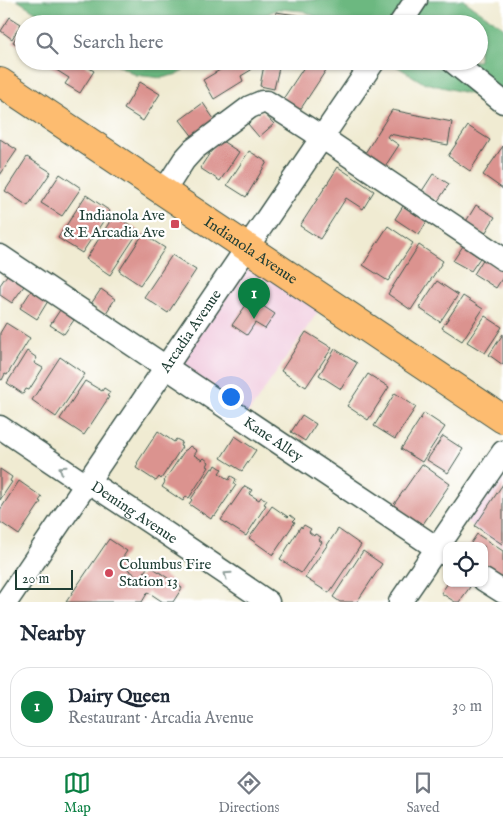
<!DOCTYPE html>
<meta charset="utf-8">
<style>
:root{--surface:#fff;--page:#f6f6f7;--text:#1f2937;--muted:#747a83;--line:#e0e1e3;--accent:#0b8043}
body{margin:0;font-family:"IM FELL English",serif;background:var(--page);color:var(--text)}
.controls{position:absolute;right:15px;bottom:15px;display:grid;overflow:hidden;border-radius:10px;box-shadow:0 1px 4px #0004}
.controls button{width:45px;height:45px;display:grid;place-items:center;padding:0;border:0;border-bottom:1px solid var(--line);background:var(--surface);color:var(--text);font:25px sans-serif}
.scale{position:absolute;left:15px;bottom:12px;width:58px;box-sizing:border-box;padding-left:5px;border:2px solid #1f3d34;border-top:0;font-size:14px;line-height:18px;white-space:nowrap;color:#1f3d34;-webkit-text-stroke:4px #fff;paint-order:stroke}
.you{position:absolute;left:230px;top:396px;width:18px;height:18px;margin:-12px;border:4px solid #fff;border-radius:50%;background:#1a73e8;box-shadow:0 0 0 8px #1a73e833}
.badge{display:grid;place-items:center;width:32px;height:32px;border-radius:50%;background:var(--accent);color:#fff;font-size:16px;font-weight:700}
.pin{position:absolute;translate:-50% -41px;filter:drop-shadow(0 1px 2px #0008)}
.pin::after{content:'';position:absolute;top:26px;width:18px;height:15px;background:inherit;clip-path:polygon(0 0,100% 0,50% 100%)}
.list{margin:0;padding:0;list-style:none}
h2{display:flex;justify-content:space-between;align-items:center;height:65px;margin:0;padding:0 20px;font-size:21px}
h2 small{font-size:16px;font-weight:400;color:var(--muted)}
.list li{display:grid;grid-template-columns:32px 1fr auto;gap:15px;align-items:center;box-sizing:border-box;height:80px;margin:0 10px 10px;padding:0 10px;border:1px solid var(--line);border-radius:20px}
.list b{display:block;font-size:19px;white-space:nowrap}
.list p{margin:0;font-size:16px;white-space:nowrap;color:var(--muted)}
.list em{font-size:16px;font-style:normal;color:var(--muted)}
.icon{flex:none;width:28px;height:28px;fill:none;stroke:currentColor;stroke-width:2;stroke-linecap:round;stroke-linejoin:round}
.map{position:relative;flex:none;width:503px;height:602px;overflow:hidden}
.search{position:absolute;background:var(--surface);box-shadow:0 1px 4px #0004;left:15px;right:15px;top:15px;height:55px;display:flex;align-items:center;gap:12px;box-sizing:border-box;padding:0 18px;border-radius:28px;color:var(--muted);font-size:19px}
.sheet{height:155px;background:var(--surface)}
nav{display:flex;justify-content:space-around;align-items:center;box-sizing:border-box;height:70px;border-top:1px solid var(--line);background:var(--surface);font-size:14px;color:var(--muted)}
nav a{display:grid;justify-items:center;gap:2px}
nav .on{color:var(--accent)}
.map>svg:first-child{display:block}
</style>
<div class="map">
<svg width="503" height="602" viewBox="0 0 503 602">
<rect width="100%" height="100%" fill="#fff"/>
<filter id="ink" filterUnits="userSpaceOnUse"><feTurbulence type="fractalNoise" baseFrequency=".02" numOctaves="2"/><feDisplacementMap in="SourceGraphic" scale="10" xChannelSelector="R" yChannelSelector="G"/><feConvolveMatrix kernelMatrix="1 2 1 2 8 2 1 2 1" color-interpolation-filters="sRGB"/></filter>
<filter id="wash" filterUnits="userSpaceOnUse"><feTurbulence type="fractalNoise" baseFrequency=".0096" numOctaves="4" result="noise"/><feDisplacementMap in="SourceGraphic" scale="20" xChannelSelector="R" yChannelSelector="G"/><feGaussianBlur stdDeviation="1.12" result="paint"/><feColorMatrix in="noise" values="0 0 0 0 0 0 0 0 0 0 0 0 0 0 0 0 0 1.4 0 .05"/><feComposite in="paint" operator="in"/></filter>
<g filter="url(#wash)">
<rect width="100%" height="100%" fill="#f0ebd2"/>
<!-- built -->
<path fill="#f2cfe1" d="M249,243L328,297L243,421L164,366Z
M503,452V547L458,516Z"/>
<!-- forest -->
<path fill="#6cb880" stroke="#467a5a" d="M17,0H463L503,27V101L502,102L422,82L388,61H479V24H330L304,11L278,9L246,24H55Z
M111,61H195L178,74L161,78L136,75Z"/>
<g id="blocks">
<!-- building -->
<path fill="#db938f" d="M276,12L303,16L302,24H274Z
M10,17L21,24L12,39L1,31Z
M24,25V49L13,42Z
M42,61H78L94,71L80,93L65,84L69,78Z
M228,61H245L251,70L241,76L243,81L214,99L203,80L230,64Z
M308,61H332L298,113L281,102Z
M264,65L279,68L274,89L260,86Z
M140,82L160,94L143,121L124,109Z
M203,103L216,122L194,138L180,120Z
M392,110L452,122L448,145L389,134L387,137L399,145L382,171L362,158Z
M262,111L274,124L259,137L248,124Z
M468,126L490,140L470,171L448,156Z
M0,139L17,150L0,175Z
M219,139L239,152L220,181L200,168Z
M503,146V189L483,175Z
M249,151L267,162L246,197L227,185Z
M27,157L51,172L28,206L5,191Z
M338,167L374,191L363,209L346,198L320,239L300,226Z
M60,174L81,188L62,216L41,203Z
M433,174L449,184L438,201L422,191Z
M86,195L110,211L82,253L58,238Z
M476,205L495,217L484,235L465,223Z
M403,206L427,221L419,235L395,219Z
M114,215L139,231L110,275L86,259Z
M388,226L413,243L388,281L363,265Z
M143,234L165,248L140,285L119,271Z
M419,245L443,261L411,310L388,294Z
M463,246L480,258L471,271L453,261Z
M172,255L196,270L168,313L144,297Z
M484,258L503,270V277L496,288L474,274Z
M7,275L24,286L12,303L0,295V285Z
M437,281L458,295L440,322L419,308Z
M101,289L115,299L106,313L91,304Z
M31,291L48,301L37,319L20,308Z
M463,296L483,309L462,341L442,328Z
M251,298L275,314L265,329L255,323L247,335L232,325Z
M60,310L74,320L64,334L50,325Z
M485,316L502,327L485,353L467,342Z
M6,323L30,338L7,375L5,374L2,380L0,379V333Z
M306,332L332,348L306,387L281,371Z
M503,334V365L489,355Z
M335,349L357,363L341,389L319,375Z
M27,351L37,358L34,363L43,368L29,390L26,389L23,394L7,383Z
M60,357L85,374L56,417L32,400Z
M368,374L389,387L368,420L347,406Z
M85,381L102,391L104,388L110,392L107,396L109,397L84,435L60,419Z
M395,393L416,407L395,439L374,426Z
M424,413L445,427L422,462L401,449Z
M302,415L316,424L305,441L291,432Z
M158,431L174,442L176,439L182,442L180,446L182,447L161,479L159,477L156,481L136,468L138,464L137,463Z
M235,436L256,450L242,471L221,458Z
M443,436L463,449L448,473L427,460Z
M190,446L197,451L194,455L202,460L204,458L209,462L207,466L209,467L189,498L186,496L183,501L162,487L165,482L164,481L185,450H186Z
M422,464L450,484L419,530L390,510Z
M216,465L222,469L219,473L229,480L231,476L236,479L234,484L236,485L215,516L213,515L211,519L189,504L192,500L191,499L212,468L214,469Z
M0,469L12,477L10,481L12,482L0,500Z
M19,481L42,497L39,501L41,502L19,535L0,522V510Z
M503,484V542L502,544L475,526Z
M245,486L252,490L249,494L259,500L261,497L267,500L264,504L266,505L246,536L221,520L243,488H244Z
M272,506L288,517L290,515L295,519L293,521L295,522L273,555L249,538Z
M304,525L311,529L309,532L314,536L315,534L321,537L319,540L322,542L301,573L280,559L301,526L302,528Z
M338,529L361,545L329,593L305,578Z
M477,534L503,551V576L499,582L484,572V546H469Z
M109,539L127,551L119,563L140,578L149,565L182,588L173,602H163L148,592L142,602H66Z
M363,551L382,564L357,602H340L333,597Z
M448,583H464L470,587L459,602H455L441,593Z"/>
</g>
</g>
<g filter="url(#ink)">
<use href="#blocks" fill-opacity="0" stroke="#3e574c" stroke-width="1"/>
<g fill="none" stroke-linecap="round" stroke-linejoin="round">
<!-- minor casing -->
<g stroke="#3e574c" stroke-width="25">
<g id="minor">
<path d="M400,24L416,0"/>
<path d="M452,61L503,102"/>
<path d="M164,191L184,160L194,149L250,107L262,102H267L323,138L503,259"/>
<path id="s1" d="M0,256L447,555"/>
<path id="s2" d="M0,427L83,483H87L95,486L151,523L268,602"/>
<path d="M484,580L503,592"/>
<path id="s3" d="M6,602L374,61"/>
<path d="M400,602L503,452"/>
</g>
</g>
<!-- major casing -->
<g stroke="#3e574c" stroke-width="30">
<g id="major">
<path id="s4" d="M0,82L503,419"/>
</g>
</g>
<!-- minor -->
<use href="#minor" stroke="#fff" stroke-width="22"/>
<!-- major -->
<use href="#major" stroke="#fdbc70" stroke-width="28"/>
</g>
<!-- one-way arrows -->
<defs><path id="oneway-chevron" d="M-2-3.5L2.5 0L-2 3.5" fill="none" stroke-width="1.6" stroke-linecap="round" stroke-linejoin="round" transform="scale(1.25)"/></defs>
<g stroke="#8f9e9a">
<use href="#oneway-chevron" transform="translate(62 469) rotate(-146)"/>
<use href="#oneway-chevron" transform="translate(227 575) rotate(-145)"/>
</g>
</g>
<!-- markers -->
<g fill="#d1495b" stroke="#fff" stroke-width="2">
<rect x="170" y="219" width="10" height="10" rx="2.5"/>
<circle cx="109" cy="573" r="5"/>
</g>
<g text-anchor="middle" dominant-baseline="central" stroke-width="4.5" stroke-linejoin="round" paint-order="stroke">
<!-- poi labels -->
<g font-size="15" fill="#1f3d34" stroke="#fff" text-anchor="end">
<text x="165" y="215">Indianola Ave<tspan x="165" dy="17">&amp; E Arcadia Ave</tspan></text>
<text x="119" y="564" text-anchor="start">Columbus Fire<tspan x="119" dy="17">Station 13</tspan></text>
</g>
<!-- street labels -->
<g font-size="15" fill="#1f3d34" stroke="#fff">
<text stroke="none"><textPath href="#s4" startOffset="302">Indianola Avenue</textPath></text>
<text stroke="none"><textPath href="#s3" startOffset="328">Arcadia Avenue</textPath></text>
<text stroke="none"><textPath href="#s1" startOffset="329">Kane Alley</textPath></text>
<text stroke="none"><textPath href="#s2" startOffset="160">Deming Avenue</textPath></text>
</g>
</g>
</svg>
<div class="controls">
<button><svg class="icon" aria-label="locate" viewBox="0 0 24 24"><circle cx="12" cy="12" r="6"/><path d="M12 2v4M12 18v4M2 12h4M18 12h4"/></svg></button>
</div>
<div class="scale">20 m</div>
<div class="you"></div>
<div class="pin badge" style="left:254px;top:319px">1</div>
<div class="search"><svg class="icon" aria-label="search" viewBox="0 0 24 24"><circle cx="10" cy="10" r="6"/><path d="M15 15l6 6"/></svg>Search here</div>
</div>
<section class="sheet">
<h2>Nearby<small></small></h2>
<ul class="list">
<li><span class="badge">1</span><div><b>Dairy Queen</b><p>Restaurant · Arcadia Avenue</p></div><em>30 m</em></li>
</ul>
</section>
<nav>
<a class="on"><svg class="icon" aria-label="map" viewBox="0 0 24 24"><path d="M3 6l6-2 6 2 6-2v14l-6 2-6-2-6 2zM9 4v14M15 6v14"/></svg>Map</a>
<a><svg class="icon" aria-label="directions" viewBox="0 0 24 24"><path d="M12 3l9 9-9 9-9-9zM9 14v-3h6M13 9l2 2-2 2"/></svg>Directions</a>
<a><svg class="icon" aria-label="saved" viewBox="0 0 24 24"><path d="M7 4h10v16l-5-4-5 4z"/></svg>Saved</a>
</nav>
